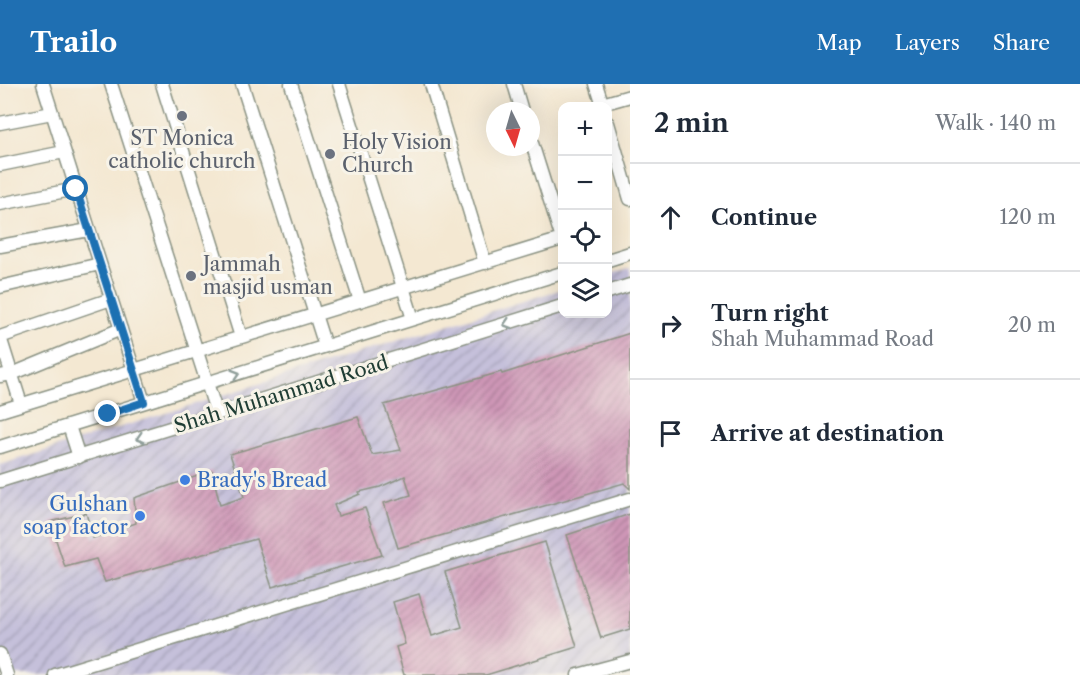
<!DOCTYPE html>
<meta charset="utf-8">
<style>
:root{--surface:#fff;--page:#f2f2f3;--text:#1f2937;--muted:#747a83;--line:#e0e1e3;--accent:#1f6fb2}
body{margin:0;font-family:"Libre Caslon Text",serif;background:var(--page);color:var(--text)}
.controls{position:absolute;right:18px;top:18px;display:grid;overflow:hidden;border-radius:12px;box-shadow:0 6px 24px #0002}
.controls button{width:54px;height:54px;display:grid;place-items:center;padding:0;border:0;border-bottom:2px solid var(--line);background:var(--surface);color:var(--text);font:30px sans-serif}
.compass{position:absolute;left:486px;top:18px;width:54px;height:54px;border-radius:50%;background:var(--surface);box-shadow:0 6px 24px #0002;rotate:175deg}
.stop{position:absolute;width:18px;height:18px;margin:-14px;border:4px solid #1f6fb2;border-radius:50%;background:#fff}
.stop.end{background:#1f6fb2;border-color:#fff;box-shadow:0 2px 6px #0008}
.list{margin:0;padding:0;list-style:none}
h2{display:flex;justify-content:space-between;align-items:center;height:78px;margin:0;padding:0 24px;font-size:26px}
h2 small{font-size:20px;font-weight:400;color:var(--muted)}
.list li{display:grid;grid-template-columns:39px 1fr auto;gap:18px;align-items:center;box-sizing:border-box;height:108px;padding:0 24px;border-top:2px solid var(--line)}
.list b{display:block;font-size:22px;white-space:nowrap}
.list p{margin:0;font-size:20px;white-space:nowrap;color:var(--muted)}
.list em{font-size:20px;font-style:normal;color:var(--muted)}
.icon{flex:none;width:33px;height:33px;fill:none;stroke:currentColor;stroke-width:2;stroke-linecap:round;stroke-linejoin:round}
.map{position:relative;flex:none;width:630px;height:591px;overflow:hidden}
header{display:flex;align-items:center;gap:36px;box-sizing:border-box;height:84px;padding:0 30px;background:var(--accent);color:#fff}
header strong{font-size:28px}
nav{display:flex;gap:33px;margin-inline-start:auto;font-size:21px}
main{display:flex}
aside{flex:1;background:var(--surface)}
.map>svg:first-child{display:block}
</style>
<header>
<strong>Trailo</strong>
<nav><a>Map</a><a>Layers</a><a>Share</a></nav>
</header>
<main>
<div class="map">
<svg width="630" height="591" viewBox="0 0 630 591">
<defs>
<pattern id="industrial-furrows" width="10" height="10" patternUnits="userSpaceOnUse" patternTransform="scale(1.5)"><rect width="10" height="10" fill="#c5c0da"/><path d="M-1 1l2-2M0 10L10 0M9 11l2-2" fill="none" stroke="#9f9db2"/></pattern>
<pattern id="building-hatch" width="6" height="6" patternUnits="userSpaceOnUse" patternTransform="scale(1.5)"><rect width="6" height="6" fill="#cf97b7"/><path d="M-1 1l2-2M0 6l6-6M5 7l2-2" fill="none" stroke="#a77c96"/></pattern>
</defs>
<rect width="100%" height="100%" fill="#f7f3e8"/>
<filter id="ink" filterUnits="userSpaceOnUse"><feTurbulence type="fractalNoise" baseFrequency=".0167" numOctaves="2"/><feDisplacementMap in="SourceGraphic" scale="12" xChannelSelector="R" yChannelSelector="G"/><feConvolveMatrix kernelMatrix="1 2 1 2 8 2 1 2 1" color-interpolation-filters="sRGB"/></filter>
<filter id="wash" filterUnits="userSpaceOnUse"><feTurbulence type="fractalNoise" baseFrequency=".008" numOctaves="4" result="noise"/><feDisplacementMap in="SourceGraphic" scale="24" xChannelSelector="R" yChannelSelector="G"/><feGaussianBlur stdDeviation="1.35" result="paint"/><feColorMatrix in="noise" values="0 0 0 0 0 0 0 0 0 0 0 0 0 0 0 0 0 1.4 0 .05"/><feComposite in="paint" operator="in"/></filter>
<g filter="url(#wash)">
<rect width="100%" height="100%" fill="#f4e8d2"/>
<!-- industrial -->
<path fill="url(#industrial-furrows)" d="M630,184V591H0V381L562,205V230H608V191Z"/>
<g id="blocks">
<!-- building -->
<path fill="url(#building-hatch)" d="M630,249V405L624,399L398,464L384,419L411,411L405,392L380,403L359,408L360,410L334,421L338,432L365,424L382,471L272,503L256,455L105,498L96,475L65,483L50,438L86,429L93,454L136,439L134,414L212,387L220,421L244,413L230,370L358,333L372,371L401,366L384,321L501,288L502,290Z
M630,430V545L601,554L567,451Z
M545,458L577,563L486,591H404L396,563L405,560L393,518L419,510L432,552L462,543L445,488Z"/>
</g>
</g>
<g filter="url(#ink)">
<use href="#blocks" fill-opacity="0" stroke="#8a9283" stroke-width="1.5"/>
<g fill="none" stroke-linecap="round" stroke-linejoin="round">
<!-- minor casing -->
<g stroke="#8a9283" stroke-width="15">
<path id="minor" d="M43,0L144,318
M111,0L217,330
M162,0L241,253
M242,0L325,262
M291,0L360,217
M339,0L413,235
M431,0L485,179
M514,0L522,27
M596,0L603,22
M602,20L630,12
M0,39L52,29
M608,39L630,115
M0,81L64,68
M0,120L76,105
M0,162L89,146
M608,176L630,169
M0,203L100,180
M608,208L630,201
M0,253L111,215
M0,253L21,320
M0,292L12,290L121,245
M0,327L562,155L531,56
M69,342L79,373
M0,363L562,189
M0,397L562,222
M0,570L7,591
M55,591L630,415
M578,591L630,577"/>
</g>
<!-- minor -->
<use href="#minor" stroke="#fff" stroke-width="12"/>
</g>
<!-- one-way arrows -->
<defs><path id="oneway-chevron" d="M-2-3.5L2.5 0L-2 3.5" fill="none" stroke-width="1.6" stroke-linecap="round" stroke-linejoin="round" transform="scale(1.5)"/></defs>
<g stroke="#8f9e9a">
<use href="#oneway-chevron" transform="translate(507 240) rotate(163)"/>
<use href="#oneway-chevron" transform="translate(236 290) rotate(-17)"/>
<use href="#oneway-chevron" transform="translate(140 354) rotate(163)"/>
</g>
</g>
<g fill="none" stroke-linecap="round" stroke-linejoin="round" filter="url(#ink)">
<!-- route -->
<path stroke="#1f6fb2" stroke-width="8" d="M76,105L144,318L108,330"/>
</g>
<!-- markers -->
<g fill="#6b7280" stroke="#f7f3e8" stroke-width="2">
<circle cx="182" cy="32" r="6"/>
<circle cx="330" cy="70" r="6"/>
<circle cx="191" cy="192" r="6"/>
</g>
<g fill="#3f7fe0" stroke="#f7f3e8" stroke-width="2">
<circle cx="185" cy="396" r="6"/>
<circle cx="140" cy="432" r="6"/>
</g>
<g text-anchor="middle" dominant-baseline="central" stroke-width="6" stroke-linejoin="round" paint-order="stroke">
<!-- worship labels -->
<g font-size="20" fill="#5b616d" stroke="#f7f3e8" text-anchor="start">
<text x="182" y="54" text-anchor="middle">ST Monica<tspan x="182" dy="23">catholic church</tspan></text>
<text x="342" y="58">Holy Vision<tspan x="342" dy="23">Church</tspan></text>
<text x="203" y="180">Jammah<tspan x="203" dy="23">masjid usman</tspan></text>
</g>
<!-- street labels -->
<g font-size="20" fill="#1f3d34" stroke="#f7f3e8">
<text transform="translate(281 310) rotate(-17)">Shah Muhammad Road</text>
</g>
<!-- shop labels -->
<g font-size="20" fill="#366cbe" stroke="#f7f3e8" text-anchor="start">
<text x="197" y="396">Brady's Bread</text>
<text x="128" y="420" text-anchor="end">Gulshan<tspan x="128" dy="23">soap factor</tspan></text>
</g>
</g>
</svg>
<div class="controls">
<button>+</button>
<button>−</button>
<button><svg class="icon" aria-label="locate" viewBox="0 0 24 24"><circle cx="12" cy="12" r="6"/><path d="M12 2v4M12 18v4M2 12h4M18 12h4"/></svg></button>
<button><svg class="icon" aria-label="layers" viewBox="0 0 24 24"><path d="M12 4l9 5-9 5-9-5zM3 14l9 5 9-5"/></svg></button>
</div>
<svg class="compass" viewBox="-18 -18 36 36"><path d="M0-13l5 13h-10z" fill="#e53935"/><path d="M0 13l5-13h-10z" fill="#747a83"/></svg>
<div class="stop" style="left:76px;top:105px"></div>
<div class="stop end" style="left:108px;top:330px"></div>
</div>
<aside>
<h2>2 min<small>Walk · 140 m</small></h2>
<ul class="list">
<li><svg class="icon" aria-label="ahead" viewBox="0 0 24 24"><path d="M12 20V5M6 11l6-6 6 6"/></svg><div><b>Continue</b></div><em>120 m</em></li>
<li><svg class="icon" aria-label="right" viewBox="0 0 24 24"><path d="M7 20v-9h11M14 6l5 5-5 5"/></svg><div><b>Turn right</b><p>Shah Muhammad Road</p></div><em>20 m</em></li>
<li><svg class="icon" aria-label="arrive" viewBox="0 0 24 24"><path d="M6 21V4h12l-3 4 3 4H6"/></svg><div><b>Arrive at destination</b></div></li>
</ul>
</aside>
</main>
